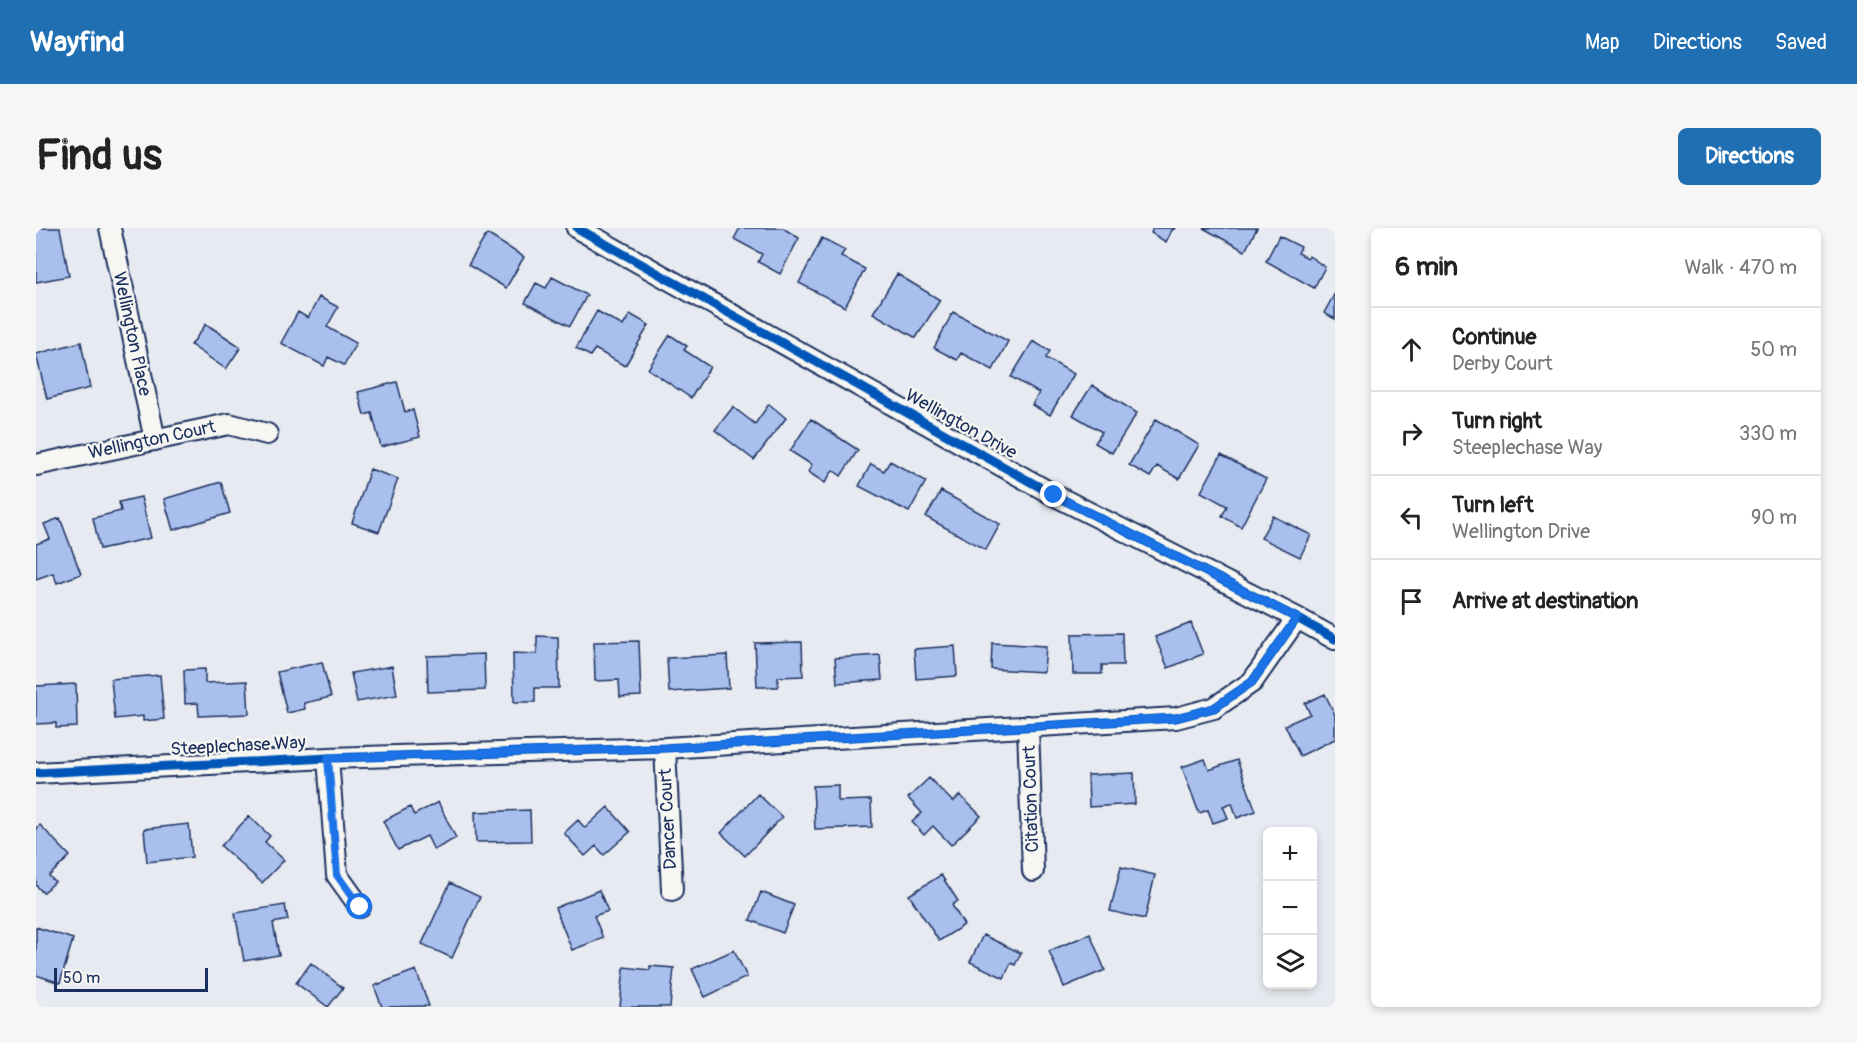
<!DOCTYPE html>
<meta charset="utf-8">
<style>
:root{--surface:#fff;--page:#f6f6f6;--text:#222;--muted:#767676;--line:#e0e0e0;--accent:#1f6fb2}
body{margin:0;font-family:Pangolin,sans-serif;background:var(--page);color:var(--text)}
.controls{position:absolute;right:18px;bottom:18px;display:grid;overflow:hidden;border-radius:9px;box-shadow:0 3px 9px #0003}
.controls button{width:54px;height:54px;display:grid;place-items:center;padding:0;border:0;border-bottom:2px solid var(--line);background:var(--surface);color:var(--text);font:30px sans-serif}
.scale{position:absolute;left:18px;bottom:15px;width:154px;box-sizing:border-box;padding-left:6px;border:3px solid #1b2f5e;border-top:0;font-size:16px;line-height:21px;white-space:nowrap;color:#1b2f5e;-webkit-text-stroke:4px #f6f6f2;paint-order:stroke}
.stop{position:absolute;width:18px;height:18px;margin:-14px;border:4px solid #1a73e8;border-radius:50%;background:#fff}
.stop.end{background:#1a73e8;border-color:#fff;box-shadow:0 2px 6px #0008}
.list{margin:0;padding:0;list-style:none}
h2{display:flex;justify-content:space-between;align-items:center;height:78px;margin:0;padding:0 24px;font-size:26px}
h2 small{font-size:20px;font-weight:400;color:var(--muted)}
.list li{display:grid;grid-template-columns:39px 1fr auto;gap:18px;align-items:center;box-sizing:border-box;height:84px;padding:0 24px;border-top:2px solid var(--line)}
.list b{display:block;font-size:22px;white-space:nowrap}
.list p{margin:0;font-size:20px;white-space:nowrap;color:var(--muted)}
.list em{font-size:20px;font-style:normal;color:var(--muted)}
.icon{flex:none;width:33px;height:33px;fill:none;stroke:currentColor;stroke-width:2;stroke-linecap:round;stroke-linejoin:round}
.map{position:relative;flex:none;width:1299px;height:779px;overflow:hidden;border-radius:9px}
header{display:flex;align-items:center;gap:36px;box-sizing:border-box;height:84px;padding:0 30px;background:var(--accent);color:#fff}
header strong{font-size:28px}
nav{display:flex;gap:33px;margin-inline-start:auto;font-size:21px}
.intro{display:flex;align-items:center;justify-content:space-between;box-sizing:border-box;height:144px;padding:0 36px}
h1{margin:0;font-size:42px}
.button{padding:15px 27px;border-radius:9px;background:var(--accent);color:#fff;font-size:21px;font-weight:700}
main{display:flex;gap:36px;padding:0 36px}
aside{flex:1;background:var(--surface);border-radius:9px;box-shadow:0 3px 9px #0003}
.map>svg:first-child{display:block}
</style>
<header>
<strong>Wayfind</strong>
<nav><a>Map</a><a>Directions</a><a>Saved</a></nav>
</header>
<div class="intro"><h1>Find us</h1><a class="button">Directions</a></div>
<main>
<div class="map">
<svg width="1299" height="779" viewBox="0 0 1299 779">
<rect width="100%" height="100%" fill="#e7ebf1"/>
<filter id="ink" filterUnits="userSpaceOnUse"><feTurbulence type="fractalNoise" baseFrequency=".0167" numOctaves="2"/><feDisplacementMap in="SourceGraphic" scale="12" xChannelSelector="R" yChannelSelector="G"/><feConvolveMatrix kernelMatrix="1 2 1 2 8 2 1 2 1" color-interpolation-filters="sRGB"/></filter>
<g filter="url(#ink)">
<!-- building -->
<path fill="#a9c0ee" stroke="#1b2f5e" stroke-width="1.5" d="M0,0H24L33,48L0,54Z
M704,0H747L763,10L744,46L722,34L726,26L698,11Z
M1117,0H1140L1136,2L1130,14L1115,5Z
M1167,0H1221L1209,23Z
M451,6L488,29L470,60L432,37Z
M1243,8L1265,19L1262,25L1272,30L1273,28L1289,39L1278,60L1230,33Z
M786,10L809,22L805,28L829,41L809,79L763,55Z
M861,46L904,72L880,110L837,85Z
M516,49L551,67L534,98L489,75L500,55L510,60Z
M1299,65V91L1288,85Z
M283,69L302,79L291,99L320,115L308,137L292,129L288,138L245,115L262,84L272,90Z
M561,83L587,98L594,86L613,97L589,138L559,121L554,128L540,120Z
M917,84L972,113L957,142L925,125L921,132L898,120Z
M170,96L205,119L190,141L155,117Z
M634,107L651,118L648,122L674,139L655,170L612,141Z
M997,113L1014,123L1010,130L1038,146L1014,187L996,177L1003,165L975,149Z
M45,114L54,160L11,171L0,126Z
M361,154L369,184L377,182L384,209L345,219L336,185L328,187L322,164Z
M1056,157L1101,185L1076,225L1059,215L1066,204L1037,187Z
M733,176L750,190L718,232L679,202L697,179L719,196Z
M775,191L822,222L805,248L797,242L789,255L772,244L776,237L754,223Z
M1120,191L1163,217L1143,251L1121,238L1114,249L1093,237Z
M1185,227L1230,251L1205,299L1186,288L1191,278L1165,264Z
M854,233L890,253L873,284L823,258L835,236L848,243Z
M334,241L362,251L343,304L316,295Z
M185,254L194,285L137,302L128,271Z
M905,263L964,296L950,322L890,289Z
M105,269L115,310L64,321L57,290L85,283L83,274Z
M1237,288L1275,307L1264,329L1225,310Z
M24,290L45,346L21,355L17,345L0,351V316L14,311L8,296Z
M1155,395L1167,426L1132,440L1119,409Z
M1086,405L1087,437H1066V446H1037L1036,406Z
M501,408L522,409L523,460H499V474H478L477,425L501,426Z
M603,413L605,468L584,469L583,452L559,453L558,414Z
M766,414L767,448L742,449V459H721L719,415Z
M956,415L1010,418L1008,444L955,441Z
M919,418L921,448L880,451L878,421Z
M448,426L449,462L392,464L391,428Z
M691,427L693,460L633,464L631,430Z
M844,427L846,452L801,455L799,430Z
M286,434L295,469L268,475L269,481L251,485L241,444Z
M356,438L361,467L321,474L315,445Z
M169,441V455L211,453L213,486L163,488L162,475L149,476L148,442Z
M124,447L128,491L107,493V488L79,491L75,451Z
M40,456L41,499L20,500V495L0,496V458Z
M1289,466L1299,487V511L1264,528L1249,497L1274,486L1269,475Z
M1169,531L1173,542L1201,532L1220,583L1201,590L1196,575L1187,578L1192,590L1177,595L1172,582L1163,585L1146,539Z
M1098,545L1099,576L1053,579L1052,547Z
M893,550L917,574L924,567L945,588L915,617L897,598L888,607L876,594L886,585L872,570Z
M802,557V573L835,572L836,599L779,601L777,558Z
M722,566L746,589L709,628L685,605Z
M402,574L420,610L398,622L391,608L362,622L347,593L374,579L378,587Z
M572,579L594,604L568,627L560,618L549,628L528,605L542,592L549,600Z
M494,582L495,613L440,614L439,584Z
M213,588L234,608L229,614L248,632L226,655L185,618Z
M153,596L156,629L111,634L108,601Z
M4,597L34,628L13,648L19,654L7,665L0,657V600Z
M1085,639L1119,647L1109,691L1074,683Z
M905,647L922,673L916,677L928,697L903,713L873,667Z
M414,655L444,669L416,730L386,716Z
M563,662L572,683L558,688L567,710L536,722L519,680Z
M725,664L758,677L747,705L714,692Z
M249,677L252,692L237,695L243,727L208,733L199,685Z
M0,699L37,711L24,755L0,747Z
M1054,706L1069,742L1028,759L1013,723Z
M947,707L985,725L979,737L975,735L968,750L934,734Z
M698,722L711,749L669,769L656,741Z
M275,735L307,760L292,779L260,755Z
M614,738L638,740L634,779H584L588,739L614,742Z
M380,742L393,778L346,779L338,758Z"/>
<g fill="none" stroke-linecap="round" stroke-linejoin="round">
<!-- minor casing -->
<g stroke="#1b2f5e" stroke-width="24">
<path id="minor" d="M74,0L119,212
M541,0L1018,267L1261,390L1299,411
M0,237L193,196L231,206
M992,498L997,643
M629,520L636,662
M292,530L301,647L324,679
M0,545L292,530L629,520L1140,490L1178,480L1216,454L1261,390"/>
</g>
<!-- minor -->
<use href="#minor" stroke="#f6f6f2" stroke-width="20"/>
<!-- cycleway casing -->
<g stroke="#f6f6f2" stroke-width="13">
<path id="cycleway" d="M541,0L1018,267L1261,390L1299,411
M0,545L292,530L629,520L1140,490L1178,480L1216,454L1261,390"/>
</g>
<!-- cycleway -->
<use href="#cycleway" stroke="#0057b8" stroke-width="9"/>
</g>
</g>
<g fill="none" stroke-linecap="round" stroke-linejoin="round" filter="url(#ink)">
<!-- route -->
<path stroke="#1a73e8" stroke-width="8" d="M324,679L301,647L292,530L629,520L1140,490L1178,480L1216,454L1261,390L1018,267"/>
</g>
<g text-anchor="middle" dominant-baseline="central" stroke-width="4.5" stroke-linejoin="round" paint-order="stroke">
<!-- street labels -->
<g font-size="18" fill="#1b2f5e" stroke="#f6f6f2">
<text transform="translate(96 106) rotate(78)">Wellington Place</text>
<text transform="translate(925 196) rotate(29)">Wellington Drive</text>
<text transform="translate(116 212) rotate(-12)">Wellington Court</text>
<text transform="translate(202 518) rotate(-3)">Steeplechase Way</text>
<text transform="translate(995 571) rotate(-92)">Citation Court</text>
<text transform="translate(632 591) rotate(-93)">Dancer Court</text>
</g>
</g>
</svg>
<div class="controls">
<button>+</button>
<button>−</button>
<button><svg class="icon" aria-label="layers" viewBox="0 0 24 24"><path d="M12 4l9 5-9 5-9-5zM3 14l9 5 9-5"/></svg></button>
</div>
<div class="scale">50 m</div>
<div class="stop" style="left:324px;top:679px"></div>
<div class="stop end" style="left:1018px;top:267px"></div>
</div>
<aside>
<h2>6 min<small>Walk · 470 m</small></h2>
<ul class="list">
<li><svg class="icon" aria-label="ahead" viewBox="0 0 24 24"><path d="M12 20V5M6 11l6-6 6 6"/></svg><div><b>Continue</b><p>Derby Court</p></div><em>50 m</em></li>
<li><svg class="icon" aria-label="right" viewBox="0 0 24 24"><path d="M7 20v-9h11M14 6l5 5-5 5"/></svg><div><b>Turn right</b><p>Steeplechase Way</p></div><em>330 m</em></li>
<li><svg class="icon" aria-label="left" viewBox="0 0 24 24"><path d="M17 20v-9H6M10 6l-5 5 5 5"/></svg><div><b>Turn left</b><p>Wellington Drive</p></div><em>90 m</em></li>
<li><svg class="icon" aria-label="arrive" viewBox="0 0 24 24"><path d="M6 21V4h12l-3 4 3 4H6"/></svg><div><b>Arrive at destination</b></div></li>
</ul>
</aside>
</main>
